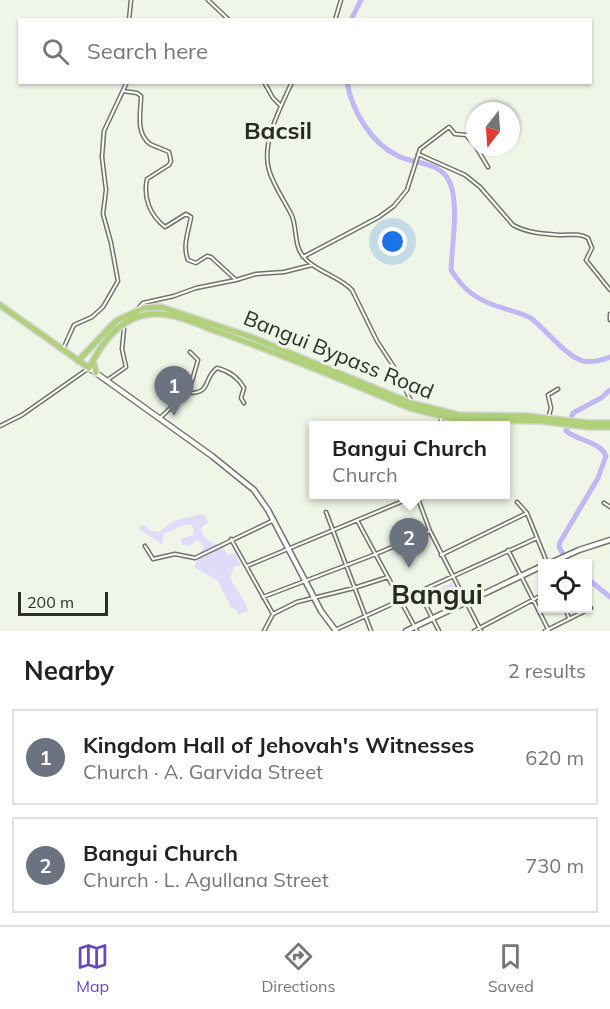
<!DOCTYPE html>
<meta charset="utf-8">
<style>
:root{--surface:#fff;--page:#f6f6f6;--text:#222;--muted:#767676;--line:#e0e0e0;--accent:#6647c0}
body{margin:0;font-family:Mulish,sans-serif;background:var(--page);color:var(--text)}
.controls{position:absolute;right:18px;bottom:18px;display:grid;overflow:hidden;border-radius:0px;box-shadow:0 2px 4px #0004}
.controls button{width:54px;height:54px;display:grid;place-items:center;padding:0;border:0;border-bottom:2px solid var(--line);background:var(--surface);color:var(--text);font:30px sans-serif}
.compass{position:absolute;left:466px;top:102px;width:54px;height:54px;border-radius:50%;background:var(--surface);box-shadow:0 2px 4px #0004;rotate:197deg}
.scale{position:absolute;left:18px;bottom:15px;width:90px;box-sizing:border-box;padding-left:6px;border:3px solid #2d302a;border-top:0;font-size:16px;line-height:21px;white-space:nowrap;color:#2d302a;-webkit-text-stroke:4px #eff6e7;paint-order:stroke}
.you{position:absolute;left:393px;top:242px;width:21px;height:21px;margin:-15px;border:4px solid #fff;border-radius:50%;background:#1a73e8;box-shadow:0 0 0 9px #1a73e833}
.badge{display:grid;place-items:center;width:39px;height:39px;border-radius:50%;background:var(--accent);color:#fff;font-size:20px;font-weight:700}
.pin{position:absolute;translate:-50% -50px;filter:drop-shadow(0 2px 3px #0008)}
.pin::after{content:'';position:absolute;top:32px;width:21px;height:18px;background:inherit;clip-path:polygon(0 0,100% 0,50% 100%)}
.popup{position:absolute;left:309px;top:421px;width:201px;height:78px;box-sizing:border-box;display:grid;place-content:center;border-radius:0px;background:var(--surface);filter:drop-shadow(0 2px 4px #0005);font-size:20px;white-space:nowrap;color:var(--muted)}
.popup b{font-size:22px;color:var(--text)}
.popup::after{content:'';position:absolute;left:50%;top:100%;margin-left:-12px;border:12px solid transparent;border-top-color:var(--surface)}
.list{margin:0;padding:0;list-style:none}
h2{display:flex;justify-content:space-between;align-items:center;height:78px;margin:0;padding:0 24px;font-size:26px}
h2 small{font-size:20px;font-weight:400;color:var(--muted)}
.list li{display:grid;grid-template-columns:39px 1fr auto;gap:18px;align-items:center;box-sizing:border-box;height:96px;margin:0 12px 12px;padding:0 12px;border:2px solid var(--line);border-radius:0px}
.list b{display:block;font-size:22px;white-space:nowrap}
.list p{margin:0;font-size:20px;white-space:nowrap;color:var(--muted)}
.list em{font-size:20px;font-style:normal;color:var(--muted)}
.icon{flex:none;width:33px;height:33px;fill:none;stroke:currentColor;stroke-width:2;stroke-linecap:round;stroke-linejoin:round}
.map{position:relative;flex:none;width:610px;height:631px;overflow:hidden}
.search{position:absolute;background:var(--surface);box-shadow:0 2px 4px #0004;left:18px;right:18px;top:18px;height:66px;display:flex;align-items:center;gap:15px;box-sizing:border-box;padding:0 21px;border-radius:0px;color:var(--muted);font-size:22px}
.sheet{height:294px;background:var(--surface)}
nav{display:flex;justify-content:space-around;align-items:center;box-sizing:border-box;height:84px;border-top:2px solid var(--line);background:var(--surface);font-size:16px;color:var(--muted)}
nav a{display:grid;justify-items:center;gap:3px}
nav .on{color:var(--accent)}
.map>svg:first-child{display:block}
</style>
<div class="map">
<svg width="610" height="631" viewBox="0 0 610 631">
<rect width="100%" height="100%" fill="#eff6e7"/>
<!-- green -->
<path fill="#dfdcfa" d="M203,514L209,522L200,529C204,539 212,544 222,546L228,555L235,553L241,565L234,567L230,578L245,602L248,611L238,615L237,610L231,607L218,581L194,567L204,547L198,540L189,546L183,545L181,541L182,538L193,535L194,529L191,525H183L164,534L162,544L140,530V525L146,526L149,530L159,532L173,521Z
M452,583L461,600L444,609L435,591Z"/>
<g fill="none" stroke-linecap="round" stroke-linejoin="round">
<!-- river -->
<path stroke="#bfb8f4" stroke-width="5" d="M351,20L361,0
M347,82C352,111 371,143 398,156C415,164 442,162 450,183C459,205 452,245 451,270C465,293 481,302 506,309C515,312 525,314 532,319C546,330 567,357 583,361C592,363 602,360 610,357
M569,564L559,547L560,542L598,478L606,456C600,441 578,441 566,431L573,413L601,398L610,390
M588,579L610,597"/>
<!-- minor casing -->
<g stroke="#6f7568" stroke-width="5">
<path id="minor" d="M208,0L229,20
M129,20L131,0
M335,20L341,0
M264,82L273,98L281,106
M292,82C281,107 261,142 269,170C274,187 285,201 292,216C297,228 294,246 303,256C315,272 338,275 352,290L377,341L396,370L411,401
M123,91L137,93L141,96C141,111 135,133 150,144C156,147 163,149 169,152L171,161L169,165L147,179C143,198 150,215 165,227L186,214L191,217C189,231 182,245 188,260L196,263L207,256L211,257L236,280
M476,147L488,167
M418,154L465,175L480,187L513,225C527,233 545,234 560,235C570,235 579,233 588,238L592,248L586,260L610,290
M303,257L379,217L394,206L407,190L420,149L449,127L455,134L466,135L475,146
M137,310L143,303L174,296L196,288L236,280L256,274L284,272L312,265
M610,314V320
M64,347L74,325L92,317L103,307L118,281L111,243L103,214L106,190L102,157L104,131L127,82
M106,381L126,367L122,349L124,329
M186,393L192,381L198,360L190,352
M441,416V426
M160,418L186,393C213,394 202,379 217,368C229,371 238,377 244,388L241,398L244,403
M548,419L551,408L548,395L558,389
M0,426L22,415L89,368
M417,496L430,531L481,631
M517,502L527,513L546,560
M604,503L610,507
M326,512L371,631
M357,520L417,631
M231,539L273,614L264,631
M145,546L153,559L175,554L195,558L274,520
M508,550L549,631
M441,555L527,513
M247,566L420,494
M419,592L439,631
M263,597L376,554L430,531
M565,608L569,618
M273,614L297,602L354,588L388,577
M335,630L537,538
M474,631L542,595
M545,631L591,608"/>
</g>
<!-- secondary casing -->
<g stroke="#6f7568" stroke-width="7">
<path id="secondary" d="M89,368L212,456L254,490L268,510L321,611L336,631
M548,564L579,550L610,540
M406,631L542,566"/>
</g>
<!-- trunk casing -->
<g stroke="#d5d6d4" stroke-width="8">
<path id="trunk" d="M0,305L89,368C102,342 120,317 151,314C171,312 195,323 213,330C280,353 345,381 410,408L458,420L540,421L589,427H610
M78,361L116,321L144,308L161,307L251,337L411,403L459,415L527,416L589,423H610
M93,361L96,373"/>
</g>
<!-- minor -->
<use href="#minor" stroke="#fff" stroke-width="2"/>
<!-- secondary -->
<use href="#secondary" stroke="#fff" stroke-width="4"/>
<!-- trunk -->
<use href="#trunk" stroke="#b0d07a" stroke-width="5"/>
</g>
<g text-anchor="middle" dominant-baseline="central" stroke-width="6" stroke-linejoin="round" paint-order="stroke">
<!-- street labels -->
<g font-size="21" fill="#2d302a" stroke="#eff6e7">
<text transform="translate(339 354) rotate(22)">Bangui Bypass Road</text>
</g>
<!-- quarter labels -->
<g font-size="24" font-weight="bold" fill="#272b21" stroke="#eff6e7">
<text x="278" y="130">Bacsil</text>
</g>
<!-- district labels -->
<g font-size="27" font-weight="bold" fill="#272b21" stroke="#eff6e7">
<text x="437" y="594">Bangui</text>
</g>
</g>
</svg>
<div class="controls">
<button><svg class="icon" aria-label="locate" viewBox="0 0 24 24"><circle cx="12" cy="12" r="6"/><path d="M12 2v4M12 18v4M2 12h4M18 12h4"/></svg></button>
</div>
<svg class="compass" viewBox="-18 -18 36 36"><path d="M0-13l5 13h-10z" fill="#e53935"/><path d="M0 13l5-13h-10z" fill="#767676"/></svg>
<div class="scale">200 m</div>
<div class="you"></div>
<div class="pin badge" style="left:174px;top:416px;background:#6b7280">1</div>
<div class="pin badge" style="left:409px;top:568px;background:#6b7280">2</div>
<div class="popup"><b>Bangui Church</b>Church</div>
<div class="search"><svg class="icon" aria-label="search" viewBox="0 0 24 24"><circle cx="10" cy="10" r="6"/><path d="M15 15l6 6"/></svg>Search here</div>
</div>
<section class="sheet">
<h2>Nearby<small>2 results</small></h2>
<ul class="list">
<li><span class="badge" style="background:#6b7280">1</span><div><b>Kingdom Hall of Jehovah's Witnesses</b><p>Church · A. Garvida Street</p></div><em>620 m</em></li>
<li><span class="badge" style="background:#6b7280">2</span><div><b>Bangui Church</b><p>Church · L. Agullana Street</p></div><em>730 m</em></li>
</ul>
</section>
<nav>
<a class="on"><svg class="icon" aria-label="map" viewBox="0 0 24 24"><path d="M3 6l6-2 6 2 6-2v14l-6 2-6-2-6 2zM9 4v14M15 6v14"/></svg>Map</a>
<a><svg class="icon" aria-label="directions" viewBox="0 0 24 24"><path d="M12 3l9 9-9 9-9-9zM9 14v-3h6M13 9l2 2-2 2"/></svg>Directions</a>
<a><svg class="icon" aria-label="saved" viewBox="0 0 24 24"><path d="M7 4h10v16l-5-4-5 4z"/></svg>Saved</a>
</nav>
